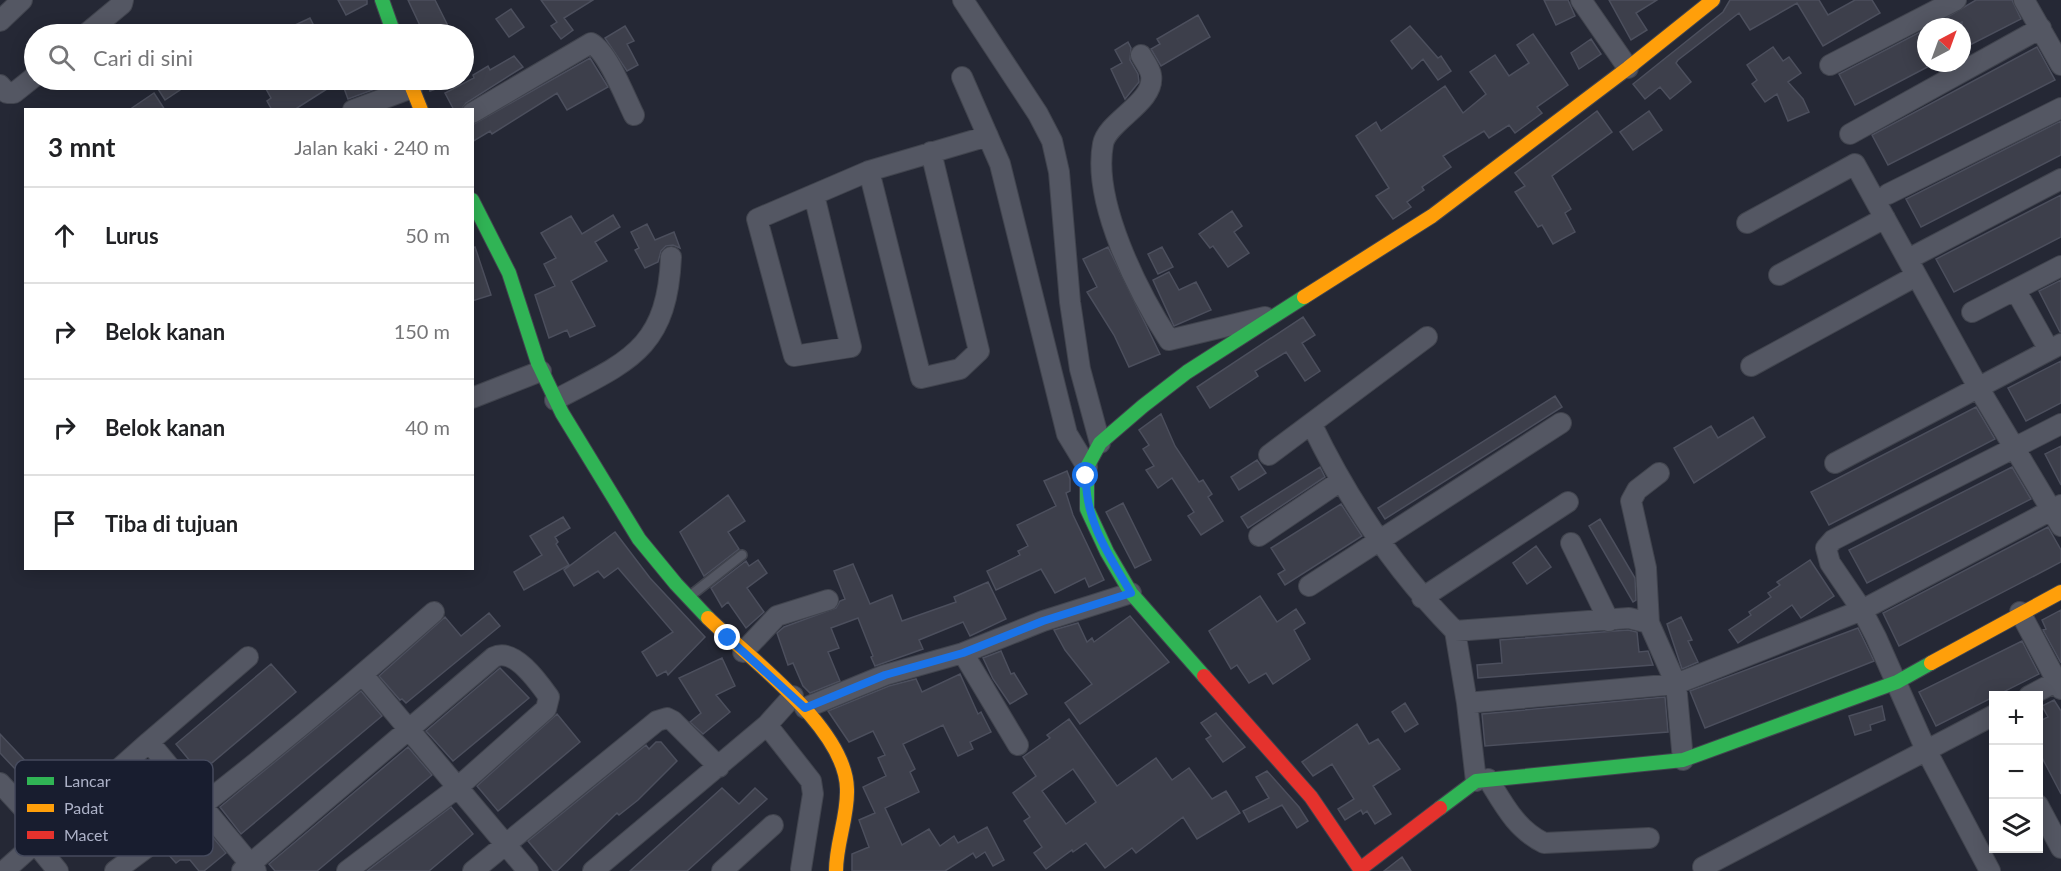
<!DOCTYPE html>
<html lang="id">
<meta charset="utf-8">
<style>
:root{--surface:#fff;--page:#f2f2f2;--text:#202124;--muted:#757577;--line:#e0e0e0}
body{margin:0;font-family:Lato,sans-serif;background:var(--page);color:var(--text)}
.controls{position:absolute;right:18px;bottom:18px;display:grid;overflow:hidden;border-radius:0px;box-shadow:0 3px 15px #0003}
.controls button{width:54px;height:54px;display:grid;place-items:center;padding:0;border:0;border-bottom:2px solid var(--line);background:var(--surface);color:var(--text);font:30px sans-serif}
.compass{position:absolute;left:1917px;top:18px;width:54px;height:54px;border-radius:50%;background:var(--surface);box-shadow:0 3px 15px #0003;rotate:41deg}
.stop{position:absolute;width:18px;height:18px;margin:-14px;border:4px solid #1a73e8;border-radius:50%;background:#fff}
.stop.end{background:#1a73e8;border-color:#fff;box-shadow:0 2px 6px #0008}
.list{margin:0;padding:0;list-style:none}
h2{display:flex;justify-content:space-between;align-items:center;height:78px;margin:0;padding:0 24px;font-size:26px}
h2 small{font-size:20px;font-weight:400;color:var(--muted)}
.list li{display:grid;grid-template-columns:39px 1fr auto;gap:18px;align-items:center;box-sizing:border-box;height:96px;padding:0 24px;border-top:2px solid var(--line)}
.list b{display:block;font-size:22px;white-space:nowrap}
.list em{font-size:20px;font-style:normal;color:var(--muted)}
.icon{flex:none;width:33px;height:33px;fill:none;stroke:currentColor;stroke-width:2;stroke-linecap:round;stroke-linejoin:round}
.map{position:relative;flex:none;width:2061px;height:871px;overflow:hidden}
.search{position:absolute;background:var(--surface);box-shadow:0 3px 15px #0003;left:24px;top:24px;width:450px;height:66px;display:flex;align-items:center;gap:15px;box-sizing:border-box;padding:0 21px;border-radius:33px;color:var(--muted);font-size:22px}
.panel{position:absolute;background:var(--surface);box-shadow:0 3px 15px #0003;left:24px;top:108px;width:450px;height:462px;border-radius:0px}
.map>svg:first-child{display:block}
</style>
<div class="map">
<svg width="2061" height="871" viewBox="0 0 2061 871">
<rect width="100%" height="100%" fill="#252835"/>
<!-- building -->
<path fill="#3d3f4b" stroke="#4c4f5d" stroke-width="1.5" fill-rule="evenodd" d="M338,0H367V4L346,15Z
M408,0H435L452,34H424Z
M541,0H593L564,18L573,30L561,39L551,26L557,22Z
M1544,0H1568L1575,16L1556,25Z
M1609,0H1657L1636,13L1647,30L1631,40Z
M1730,0H1819L1828,15L1855,0H1872L1880,13L1823,46L1797,3L1750,30L1739,13L1678,60L1676,63L1691,82L1670,99L1660,87L1645,99L1633,84L1723,12Z
M1976,0H2012L2021,19L1962,49V22L1953,27H1930Z
M511,9L524,27L509,37L496,19Z
M1198,15L1210,37L1161,66L1151,49L1160,44L1157,39Z
M310,18L316,30L307,34H276Z
M625,26L634,41L627,44L638,65L627,71L605,38Z
M1410,26L1438,58L1441,56L1451,71L1438,80L1423,59L1412,69L1391,41Z
M1926,29V63H1935L1855,105L1839,74Z
M1533,34L1568,85L1537,107L1542,113L1515,133L1509,125L1489,138L1484,131L1443,156L1451,167L1422,187L1424,190L1407,202L1411,207L1393,219L1376,196L1389,188L1356,136L1376,122L1381,131L1445,86L1463,113L1486,94L1470,72L1495,55L1509,76L1529,63L1517,45Z
M1591,39L1601,54L1579,69L1571,53Z
M1128,42L1131,48L1130,60L1138,74L1139,82L1125,99L1111,69L1122,63L1115,50Z
M1773,47L1783,61L1789,57L1801,73L1788,82L1803,99L1809,112L1788,121L1777,94L1765,102L1752,84L1757,80L1747,65Z
M2037,47L2055,80L1888,165L1872,135Z
M514,56L523,67L466,103L461,110H454L445,93L474,78L473,75L488,66L490,70Z
M590,58L608,87L567,110L557,93L492,134L490,131L472,142V125Z
M174,80L180,90L165,100L158,89Z
M261,80H380L383,86L348,99L341,80L294,110H272L267,101L271,98Z
M426,80H458V81L430,91Z
M154,93L165,110H129Z
M1597,111L1612,132L1552,176L1571,209L1565,213L1575,232L1553,244L1542,225L1538,227L1515,192L1525,186L1515,173Z
M1649,111L1662,130L1633,150L1620,132Z
M2061,121V155L1921,227L1906,199Z
M2061,195V237L1954,292L1936,259Z
M1232,211L1242,226L1234,232L1249,253L1228,267L1213,246L1210,248L1199,234Z
M613,215L620,227L595,242L607,261L571,281L595,326L570,337L567,330L549,338L535,295L555,286L544,264L556,258L541,233L571,216L582,234Z
M647,224L655,240L674,232L680,248L673,245L666,246L661,251L658,262L645,268L635,250L639,248L631,232Z
M475,247L491,295L472,301V248Z
M1108,247L1160,354L1129,367L1114,335L1087,292L1097,287L1083,259Z
M1162,247L1173,267L1158,274L1148,254Z
M1169,272L1179,290L1196,282L1211,310L1174,326L1153,280Z
M2061,280V332H2060L2039,291Z
M1303,317L1315,335L1302,343L1320,371L1305,381L1286,352L1255,371L1258,376L1210,408L1197,387Z
M2061,361V403L2026,421L2008,388Z
M1555,396L1562,407L1385,519L1378,508Z
M1976,407L1995,439L1829,525L1811,492Z
M1161,414L1175,446L1199,482L1203,480L1212,494L1208,497L1223,521L1201,535L1188,516L1194,512L1172,478L1158,488L1146,470L1154,466L1143,449L1149,445L1139,430Z
M1753,417L1765,437L1694,483L1674,448L1711,426L1718,438Z
M2061,446V485L2045,454Z
M1257,460L1266,473L1239,490L1231,477Z
M1320,467L1325,477L1248,528L1241,517Z
M2012,467L2031,499L1867,583L1849,550Z
M1067,471L1070,479V491L1066,493L1073,515L1104,580L1089,587L1085,578L1055,593L1041,569L996,590L987,571L1020,555L1018,551L1028,546L1017,525L1056,506L1044,481Z
M728,495L745,521L728,532L739,549L704,576L680,532Z
M1123,503L1151,560L1135,568L1106,512Z
M1341,504L1362,536L1285,585L1278,574L1285,570L1271,548Z
M563,517L570,528L555,537L558,542L556,544L569,565L524,590L514,572L542,555L530,536Z
M1600,519L1635,578L1636,600L1633,602L1589,526Z
M2048,527L2061,550V562L1899,646L1883,613Z
M615,532L650,578L705,637L668,675L666,671L657,676L642,652L673,632L618,568L604,578L598,571L574,586L564,570Z
M1536,546L1551,567L1527,584L1513,563Z
M758,560L767,573L747,588L764,612L746,628L728,602L722,607L711,588L746,561L749,566Z
M1810,560L1834,596L1801,618L1792,605L1738,643L1729,630L1751,615L1749,612L1771,597L1768,593L1780,585L1777,582Z
M853,564L870,604L892,595L902,621L956,602L954,597L988,582L1006,619L970,636L963,622L919,640L923,649L875,666L871,657L873,656L858,618L831,628L839,648L828,652L840,681L810,693L803,686L793,663L788,665L777,633L784,627L836,608L840,601L845,599L834,571Z
M1260,596L1277,622L1296,609L1305,623L1294,630L1310,659L1273,684L1266,673L1249,683L1237,665L1231,669L1209,631Z
M2061,610V663L2043,630L2046,629L2042,620Z
M489,613L500,626L406,703L402,699L400,700L379,676L445,617L461,636Z
M1130,616L1169,662L1080,724L1065,703L1092,684L1065,650L1054,630L1078,623L1087,642L1092,638L1094,642Z
M1681,617L1692,640L1688,641L1698,662L1682,669L1667,624Z
M1858,628L1874,661L1705,728L1690,691Z
M1628,630L1637,632L1639,652L1648,651L1653,665L1478,678L1477,665L1502,663L1500,640Z
M2022,641L2039,674L1936,726L1919,692Z
M1001,651L1011,674L1014,673L1027,694L1010,704L993,679L983,658Z
M722,658L735,686L716,695L730,712L703,734L690,722L701,713L679,678Z
M271,664L296,692L200,773L176,744Z
M500,668L529,698L453,761L426,731Z
M960,674L978,714L981,712L991,732L970,742L973,749L958,756L943,725L903,744L915,769L910,772L919,792L885,808L902,845L929,829L940,846L954,836L958,843L987,827L1004,860L993,866L985,852L976,858L973,853L945,871H852V854L869,847L859,820L875,813L863,787L886,776L878,758L885,755L873,731L849,742L828,711L889,686L916,679L922,692Z
M361,691L382,716L241,834L220,807Z
M1665,697L1668,732L1485,746L1482,714Z
M2054,700L2061,711V794L2038,750V722L2048,717L2042,706Z
M1405,703L1418,724L1405,732L1392,712Z
M1882,706L1885,720L1870,725L1871,730L1855,735L1849,716Z
M1216,713L1245,747L1223,762L1206,739L1211,736L1201,723Z
M557,714L580,742L498,811L477,786Z
M1069,719L1117,786L1156,758L1172,780L1189,768L1212,799L1226,791L1240,813L1197,839L1183,817L1136,853L1132,848L1105,868L1086,843L1073,852L1072,850L1046,869L1034,853L1042,847L1024,821L1030,817L1013,793L1036,776L1023,757L1050,738L1047,735ZM1073,769L1096,802L1066,824L1042,791Z
M1357,724L1369,744L1378,739L1400,769L1373,786L1391,814L1375,824L1367,811L1363,814L1361,810L1345,820L1338,809L1354,799L1332,764L1313,776L1302,762Z
M0,734L64,802L54,810L0,753Z
M656,742H661L677,761L638,800L619,815L617,813L557,871H553L528,841L646,745L649,749Z
M408,747L432,775L317,871H275L269,864Z
M1267,771L1299,807L1308,821L1297,828L1282,805L1249,822L1243,811L1269,798L1256,777Z
M722,788L739,804L755,788L767,799L687,871H630Z
M451,807L473,834L429,871H367Z
M202,824L226,853L204,871H199L190,860H180L176,863L167,853Z
M1402,857L1411,871H1384Z"/>
<g fill="none" stroke-linecap="round" stroke-linejoin="round">
<!-- lane casing -->
<g stroke="#41444e" stroke-width="12">
<path id="lane" d="M690,596L742,555"/>
</g>
<!-- street casing -->
<g stroke="#41444e" stroke-width="22">
<path id="street" d="M963,0L1038,114L1052,141L1059,172L1070,302L1080,369L1100,443
M1581,0L1628,68
M2024,0L2061,65
M0,21L22,0
M86,34L122,4L123,0
M1141,55C1144,61 1150,68 1151,75C1156,102 1107,121 1103,144C1092,202 1138,292 1169,340L1265,317
M1830,65L1956,0
M962,77L1000,164L1067,434L1087,467
M0,85L7,93H14L34,77
M353,110L412,88
M472,113L591,43C608,52 625,97 634,115
M1850,134L2041,28
M869,171L921,378L960,369L979,351L931,152
M1888,194L2061,108
M814,195L851,347L794,356L757,219L869,171L988,136
M1747,223L1855,164L1978,387L2061,526
M1914,256L2061,179
M1779,275L1885,218
M2016,291L2049,350
M1972,312L2061,266
M1751,366L1916,276
M472,398L541,371
M555,400C629,361 667,349 671,257
M1312,425C1349,502 1395,570 1455,631L1629,618L1649,623L1676,684L1683,760
M1269,455L1427,337
M1835,463L2061,344
M1259,536L1339,482
M1571,543L1609,621
M1309,586L1561,423
M1422,598L1568,502
M2020,612L2061,689
M1649,623L1646,568L1631,501L1637,490L1659,473
M1455,631L1467,703L1476,781
M743,652L777,616L828,600
M963,653L1018,745
M248,657L149,742L256,871
M363,675L528,871
M2029,696L2061,679
M1467,703L1676,684L1862,610L2061,505
M805,708L885,675L963,653L1043,621L1131,593
M767,725L811,781L813,794L801,869
M1488,779C1504,805 1516,829 1544,843L1649,838
M0,783L46,833
M2038,805L2061,848
M35,843L58,871
M1703,867L1994,715
M4,871L149,742
M115,871C226,790 331,703 434,612
M242,871L494,657C514,647 539,683 549,697L546,709L457,788L347,871
M473,871L657,721L667,718L673,721L719,767
M593,871L767,725L793,696
M722,871L773,825
M1990,871L1926,750L1876,637L1862,610L1830,563L1826,548L1833,540L2061,424"/>
</g>
<!-- fast casing -->
<g stroke="#41444e" stroke-width="16">
<path id="fast" d="M382,0L394,34
M472,200L509,273L538,363L562,413L639,539L676,584L708,618
M1204,676L1131,593L1107,552L1087,509V467L1100,443L1143,406L1187,372L1304,297
M1440,808L1476,781L1683,760L1897,682L1931,663"/>
</g>
<!-- slow casing -->
<g stroke="#41444e" stroke-width="16">
<path id="slow" d="M409,80L421,110
M1304,297L1432,216L1628,68L1713,0
M708,618C750,659 846,728 847,789C848,817 836,843 836,871
M1931,663L2061,592"/>
</g>
<!-- jam casing -->
<g stroke="#41444e" stroke-width="16">
<path id="jam" d="M1204,676L1311,797L1360,869L1440,808"/>
</g>
<!-- lane -->
<use href="#lane" stroke="#545763" stroke-width="9"/>
<!-- street -->
<use href="#street" stroke="#545763" stroke-width="20"/>
<!-- fast -->
<use href="#fast" stroke="#30b455" stroke-width="14"/>
<!-- slow -->
<use href="#slow" stroke="#ff9f0a" stroke-width="14"/>
<!-- jam -->
<use href="#jam" stroke="#e5322d" stroke-width="14"/>
</g>
<g fill="none" stroke-linecap="round" stroke-linejoin="round">
<!-- route -->
<path stroke="#1a73e8" stroke-width="8" d="M728,638L805,708L885,675L963,653L1043,621L1131,593C1109,555 1085,521 1086,476"/>
</g>
<!-- legend -->
<rect x="15" y="760" width="198" height="96" rx="9" fill="#181d2f" stroke="#454a5d" stroke-width="1.5"/>
<rect x="27" y="777" width="27" height="8" fill="#30b455"/>
<rect x="27" y="804" width="27" height="8" fill="#ff9f0a"/>
<rect x="27" y="831" width="27" height="8" fill="#e5322d"/>
<g font-size="16" fill="#adb2c8">
<text x="64" y="787">Lancar</text>
<text x="64" y="814">Padat</text>
<text x="64" y="841">Macet</text>
</g>
</svg>
<div class="controls">
<button>+</button>
<button>−</button>
<button><svg class="icon" aria-label="layers" viewBox="0 0 24 24"><path d="M12 4l9 5-9 5-9-5zM3 14l9 5 9-5"/></svg></button>
</div>
<svg class="compass" viewBox="-18 -18 36 36"><path d="M0-13l5 13h-10z" fill="#e53935"/><path d="M0 13l5-13h-10z" fill="#757577"/></svg>
<div class="stop" style="left:1086px;top:476px"></div>
<div class="stop end" style="left:728px;top:638px"></div>
<div class="search"><svg class="icon" aria-label="search" viewBox="0 0 24 24"><circle cx="10" cy="10" r="6"/><path d="M15 15l6 6"/></svg>Cari di sini</div>
<section class="panel">
<h2>3 mnt<small>Jalan kaki · 240 m</small></h2>
<ul class="list">
<li><svg class="icon" aria-label="ahead" viewBox="0 0 24 24"><path d="M12 20V5M6 11l6-6 6 6"/></svg><div><b>Lurus</b></div><em>50 m</em></li>
<li><svg class="icon" aria-label="right" viewBox="0 0 24 24"><path d="M7 20v-9h11M14 6l5 5-5 5"/></svg><div><b>Belok kanan</b></div><em>150 m</em></li>
<li><svg class="icon" aria-label="right" viewBox="0 0 24 24"><path d="M7 20v-9h11M14 6l5 5-5 5"/></svg><div><b>Belok kanan</b></div><em>40 m</em></li>
<li><svg class="icon" aria-label="arrive" viewBox="0 0 24 24"><path d="M6 21V4h12l-3 4 3 4H6"/></svg><div><b>Tiba di tujuan</b></div></li>
</ul>
</section>
</div>
